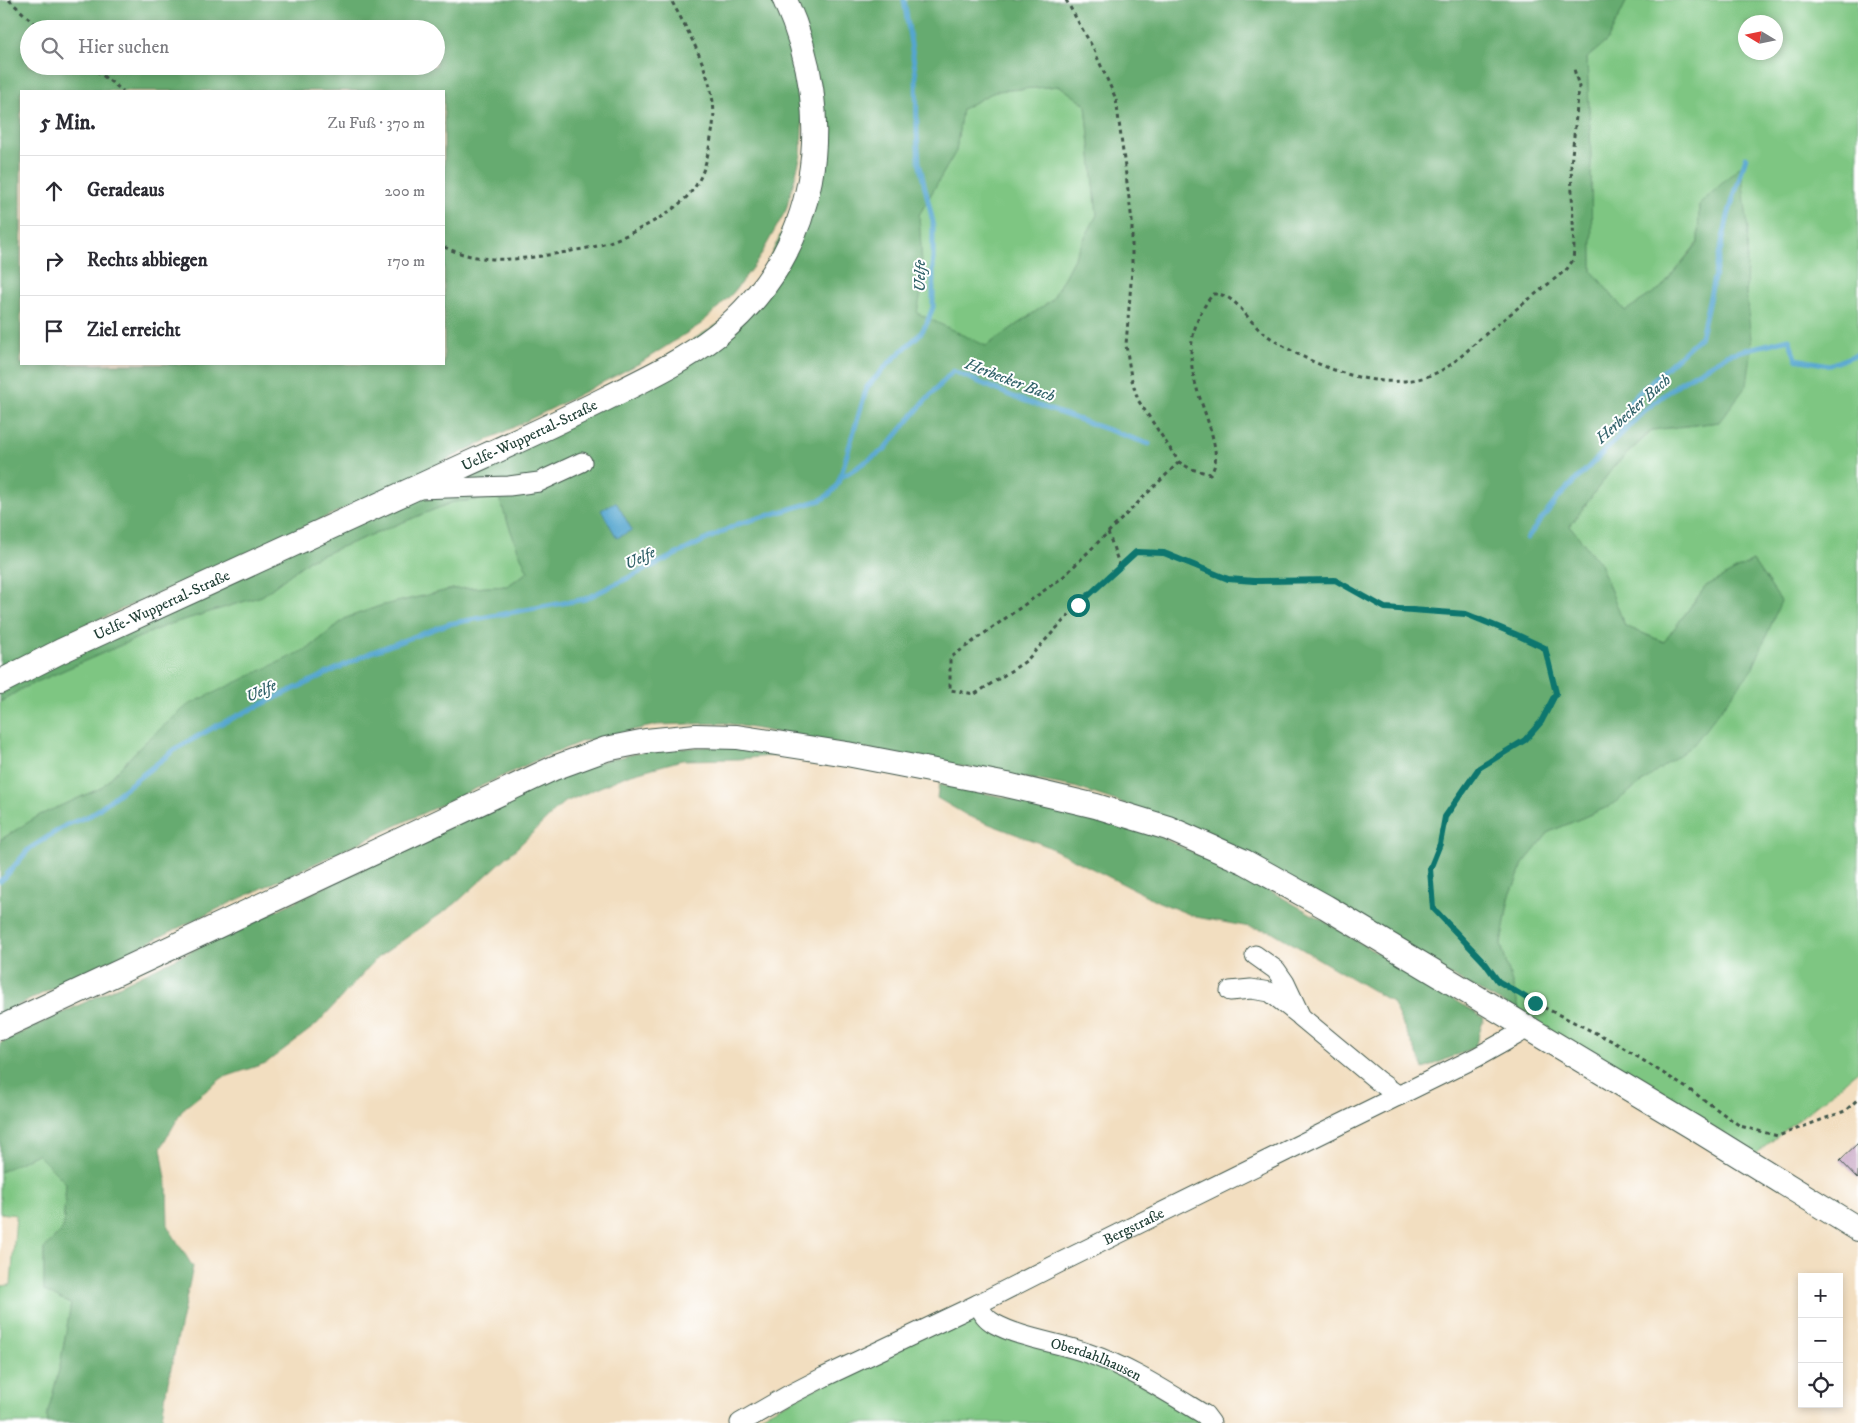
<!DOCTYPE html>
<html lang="de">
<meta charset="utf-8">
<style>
:root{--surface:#fff;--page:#f2f2f3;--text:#2b2b33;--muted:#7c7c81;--line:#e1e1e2}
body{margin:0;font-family:"IM FELL DW Pica",serif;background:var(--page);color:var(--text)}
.controls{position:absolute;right:15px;bottom:15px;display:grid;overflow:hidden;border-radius:0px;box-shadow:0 2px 8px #0003}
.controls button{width:45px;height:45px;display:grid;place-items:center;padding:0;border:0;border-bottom:1px solid var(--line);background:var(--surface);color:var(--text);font:25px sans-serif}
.compass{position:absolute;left:1738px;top:15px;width:45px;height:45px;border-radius:50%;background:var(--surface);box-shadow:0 2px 8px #0003;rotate:280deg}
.stop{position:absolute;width:15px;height:15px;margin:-11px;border:4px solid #0f766e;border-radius:50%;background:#fff}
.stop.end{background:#0f766e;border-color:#fff;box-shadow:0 1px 5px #0008}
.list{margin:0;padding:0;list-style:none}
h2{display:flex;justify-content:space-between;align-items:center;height:65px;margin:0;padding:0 20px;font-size:21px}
h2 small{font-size:16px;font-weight:400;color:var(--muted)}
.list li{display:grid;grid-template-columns:32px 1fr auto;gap:15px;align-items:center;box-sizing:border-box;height:70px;padding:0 20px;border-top:1px solid var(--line)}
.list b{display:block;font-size:19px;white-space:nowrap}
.list em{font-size:16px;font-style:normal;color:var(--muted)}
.icon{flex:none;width:28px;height:28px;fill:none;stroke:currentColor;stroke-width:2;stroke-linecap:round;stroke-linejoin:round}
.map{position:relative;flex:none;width:1858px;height:1423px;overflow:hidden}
.search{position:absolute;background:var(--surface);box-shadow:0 2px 8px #0003;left:20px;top:20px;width:425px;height:55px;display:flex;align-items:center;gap:12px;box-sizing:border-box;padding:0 18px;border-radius:28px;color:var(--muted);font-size:19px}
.panel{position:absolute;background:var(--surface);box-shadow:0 2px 8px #0003;left:20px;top:90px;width:425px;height:275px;border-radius:0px}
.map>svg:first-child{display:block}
</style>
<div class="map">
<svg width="1858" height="1423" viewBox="0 0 1858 1423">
<rect width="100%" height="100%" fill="#fff"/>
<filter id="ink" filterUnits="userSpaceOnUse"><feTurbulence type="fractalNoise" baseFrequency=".02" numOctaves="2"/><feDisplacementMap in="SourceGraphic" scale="10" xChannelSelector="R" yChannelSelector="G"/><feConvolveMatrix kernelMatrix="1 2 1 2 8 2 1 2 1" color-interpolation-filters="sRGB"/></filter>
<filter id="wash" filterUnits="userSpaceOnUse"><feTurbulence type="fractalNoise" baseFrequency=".0096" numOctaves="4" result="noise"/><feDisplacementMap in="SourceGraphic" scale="20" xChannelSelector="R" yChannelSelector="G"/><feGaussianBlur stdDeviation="1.12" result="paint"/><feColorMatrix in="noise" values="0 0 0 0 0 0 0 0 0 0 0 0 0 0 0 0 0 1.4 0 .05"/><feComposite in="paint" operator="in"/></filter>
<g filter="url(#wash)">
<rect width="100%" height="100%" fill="#f2dec0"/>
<!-- green -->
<path fill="#7ec682" stroke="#4e825b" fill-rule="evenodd" d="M1627,0H1858V1071L1756,1154L1520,1012L1501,944L1509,898L1523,864L1549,832L1610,806L1781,601L1753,561L1706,586L1664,642L1625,626L1600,564L1570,526L1614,466L1653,430L1719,422L1746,292L1747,224L1699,205L1698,242L1661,288L1625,311L1592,272L1591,158L1587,57L1607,41ZM1746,22H1776V52H1746Z
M1060,86L1086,105L1097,215L1052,300L986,346L916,313L923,283L919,215L956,151L962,109L996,91Z
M499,498L516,545L528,572L507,586L453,589L380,606L346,618L309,648L249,677L144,743L101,788L40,815L0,840V702L23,688L167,625L262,596L309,560L453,502Z
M37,1154L66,1183L63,1229L44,1249V1291L71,1303L60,1366L47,1416L48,1423H0V1286L11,1285L16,1215L0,1213V1172Z
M964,1314L993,1328L1101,1360L1209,1423H746Z"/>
<!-- forest -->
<path fill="#66ab70" stroke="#427452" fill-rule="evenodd" d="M0,0H777L783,15L803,101L801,155L786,210L758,260L733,293L701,324L640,363L553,408L381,492L56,639L0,672ZM29,29H436V66H29ZM21,91H444V364H21Z
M785,0H1627L1607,41L1587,58L1591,158L1592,271L1625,311L1661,288L1698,243L1699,205L1741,165L1748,229L1746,293L1752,348L1747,385L1719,422L1652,430L1614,466L1570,526L1600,564L1625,626L1664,642L1706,586L1753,561L1781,601L1753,668L1694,744L1610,806L1549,832L1523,864L1509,898L1501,944L1520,1012L1128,805L1074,787L725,723L657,725L583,741L535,761L226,905L0,1014V840L40,815L101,788L144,743L188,705L309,648L346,618L380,606L453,589L507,586L528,572L516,545L499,498L453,502L309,560L262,596L167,625L23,688L0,702V682L568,418L747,306L814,163ZM1060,86L1086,105L1097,215L1052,300L986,346L917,313L923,283L919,215L956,151L962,109L996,91Z
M721,746L801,753L739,759L682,760L628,775L563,803L520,845L455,904L377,958L316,1025L266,1063L222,1078L183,1109L161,1148L167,1185L168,1227L193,1267L167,1387L161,1423H48L47,1416L60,1366L71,1304L44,1291V1249L63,1229L66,1183L37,1154L0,1172V1043L550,779L594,763L652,750Z
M939,784L1049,806L1158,836L1246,877L1329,924L1484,1018L1475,1047L1424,1069L1392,1002L1271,931L1196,917L1159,902L1047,846L968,816L937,798Z"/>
<!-- water -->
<path fill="#54a6cf" stroke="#3a7282" d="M616,502L632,530L617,538L601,510Z"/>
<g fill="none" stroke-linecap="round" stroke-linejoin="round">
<!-- stream -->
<path stroke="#54a6cf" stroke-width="5" d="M1619,436L1630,401L1701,336L1728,216L1746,157
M840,478L884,450L924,402L953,371L1014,397L1149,444
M1527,538L1558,498L1644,411L1681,382L1729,354L1789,339L1796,359L1829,365L1858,354
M0,881L5,877L29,849L66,825L91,815L177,748L216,726L372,652L448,624L585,599L738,524L821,500C831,494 836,489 840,478L867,387L889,363L921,333L927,323L933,307V222L919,162L917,134L916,75L904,0"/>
</g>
<g id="blocks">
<!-- building -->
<path fill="#c4a1c1" d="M1858,1143V1179L1840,1160Z"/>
</g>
</g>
<g filter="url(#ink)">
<use href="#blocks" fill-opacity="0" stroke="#3f5549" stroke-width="1"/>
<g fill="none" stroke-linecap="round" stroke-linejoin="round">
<!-- minor casing -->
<g stroke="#3f5549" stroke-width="21">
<g id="minor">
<path d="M418,489L509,486L539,482L582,462"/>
<path d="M1255,955L1276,970L1285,983L1301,1017L1378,1081L1399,1096"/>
<path d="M1230,991L1251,989L1270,992L1298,1014"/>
<path id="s1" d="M978,1304C982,1313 986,1319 995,1324C1023,1339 1057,1342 1087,1353C1129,1367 1167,1392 1205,1415L1211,1423"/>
<path id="s2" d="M740,1423L787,1396L824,1377L978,1304L1059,1263L1477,1057L1518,1034L1524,1027"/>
</g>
</g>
<!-- major casing -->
<g stroke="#3f5549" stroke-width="26">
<g id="major">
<path id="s3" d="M0,682L61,651C182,596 302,540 422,485C484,456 546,429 607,398C645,379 684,361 717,335C821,252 838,117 785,0"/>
<path d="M0,1028L554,768L606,749L646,741L696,736L737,737L847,754L1007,785L1096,806L1168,828L1245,862L1326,907L1693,1127L1858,1229"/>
</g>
</g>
<!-- path -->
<path stroke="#3f5549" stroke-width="3" stroke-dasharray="4 4" stroke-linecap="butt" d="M9,0L40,29
M1066,0L1093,48L1116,99L1132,221V270L1126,345L1131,377L1138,400L1179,462L1191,469L1210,474C1226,458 1202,408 1197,389C1194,379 1191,366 1191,355C1191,333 1199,311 1213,294C1237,293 1246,321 1265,334C1308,365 1384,397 1436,373C1456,364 1470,347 1487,333C1513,311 1540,291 1567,269L1573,260L1574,249L1571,165L1579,87L1574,69
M90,66L123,91
M444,247C486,266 523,259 567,252C575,250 584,249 593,247C622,240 673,215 691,192C703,178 707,160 710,143C713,129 715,116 713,102C708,66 688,31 671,0
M1179,462L1063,577L950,658V690L975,694L1026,661L1078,605L1136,552L1164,553L1228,579L1254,581L1335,580L1385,608L1466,614L1515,634L1545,649L1556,693L1541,722L1525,740L1479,768L1445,817L1440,843L1430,869L1433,907L1485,963L1498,981L1535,1003L1614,1042L1696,1094L1740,1126L1778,1136L1845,1111L1858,1099
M1108,532L1120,567"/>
<!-- minor -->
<use href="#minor" stroke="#fff" stroke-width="19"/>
<!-- major -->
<use href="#major" stroke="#fff" stroke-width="24"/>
</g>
</g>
<g fill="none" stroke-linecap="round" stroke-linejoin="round" filter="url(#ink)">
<!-- route -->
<path stroke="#0f766e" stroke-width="6" d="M1078,605L1136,552L1164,553L1228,579L1254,581L1335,580L1385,608L1466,614L1515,634L1545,648L1556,693L1541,722L1525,740L1479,768L1445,817L1440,844L1430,869L1433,908L1485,963L1498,981L1535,1003"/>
</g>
<g text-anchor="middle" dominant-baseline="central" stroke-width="4" stroke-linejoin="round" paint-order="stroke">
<!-- street labels -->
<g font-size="15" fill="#1f3d34" stroke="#fff">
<text stroke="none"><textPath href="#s3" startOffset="584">Uelfe-Wuppertal-Straße</textPath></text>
<text stroke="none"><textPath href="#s3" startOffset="179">Uelfe-Wuppertal-Straße</textPath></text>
<text stroke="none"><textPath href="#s2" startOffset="440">Bergstraße</textPath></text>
<text stroke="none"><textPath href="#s1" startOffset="134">Oberdahlhausen</textPath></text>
</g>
<!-- water labels -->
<g font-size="16" font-style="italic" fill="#32626a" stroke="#fff">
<text transform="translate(920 276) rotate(-90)">Uelfe</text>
<text transform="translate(1010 380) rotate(21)">Herbecker Bach</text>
<text transform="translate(1633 409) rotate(-42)">Herbecker Bach</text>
<text transform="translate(640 558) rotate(-26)">Uelfe</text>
<text transform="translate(261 691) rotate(-25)">Uelfe</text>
</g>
</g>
</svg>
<div class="controls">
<button>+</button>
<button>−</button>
<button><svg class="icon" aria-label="locate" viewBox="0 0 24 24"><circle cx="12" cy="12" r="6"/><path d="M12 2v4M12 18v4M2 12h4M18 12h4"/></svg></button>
</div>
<svg class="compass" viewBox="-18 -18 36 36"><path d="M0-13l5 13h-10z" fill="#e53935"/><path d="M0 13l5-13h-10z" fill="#7c7c81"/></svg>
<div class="stop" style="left:1078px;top:605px"></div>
<div class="stop end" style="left:1535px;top:1003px"></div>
<div class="search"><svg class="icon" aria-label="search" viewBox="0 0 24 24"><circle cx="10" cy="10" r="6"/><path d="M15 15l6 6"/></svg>Hier suchen</div>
<section class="panel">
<h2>5 Min.<small>Zu Fuß · 370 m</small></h2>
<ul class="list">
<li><svg class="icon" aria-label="ahead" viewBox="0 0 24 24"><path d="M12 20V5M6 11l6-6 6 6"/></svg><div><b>Geradeaus</b></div><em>200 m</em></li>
<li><svg class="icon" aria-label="right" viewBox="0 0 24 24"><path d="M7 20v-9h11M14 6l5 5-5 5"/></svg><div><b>Rechts abbiegen</b></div><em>170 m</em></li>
<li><svg class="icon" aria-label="arrive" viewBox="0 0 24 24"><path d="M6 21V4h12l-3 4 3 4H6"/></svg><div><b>Ziel erreicht</b></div></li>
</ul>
</section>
</div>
